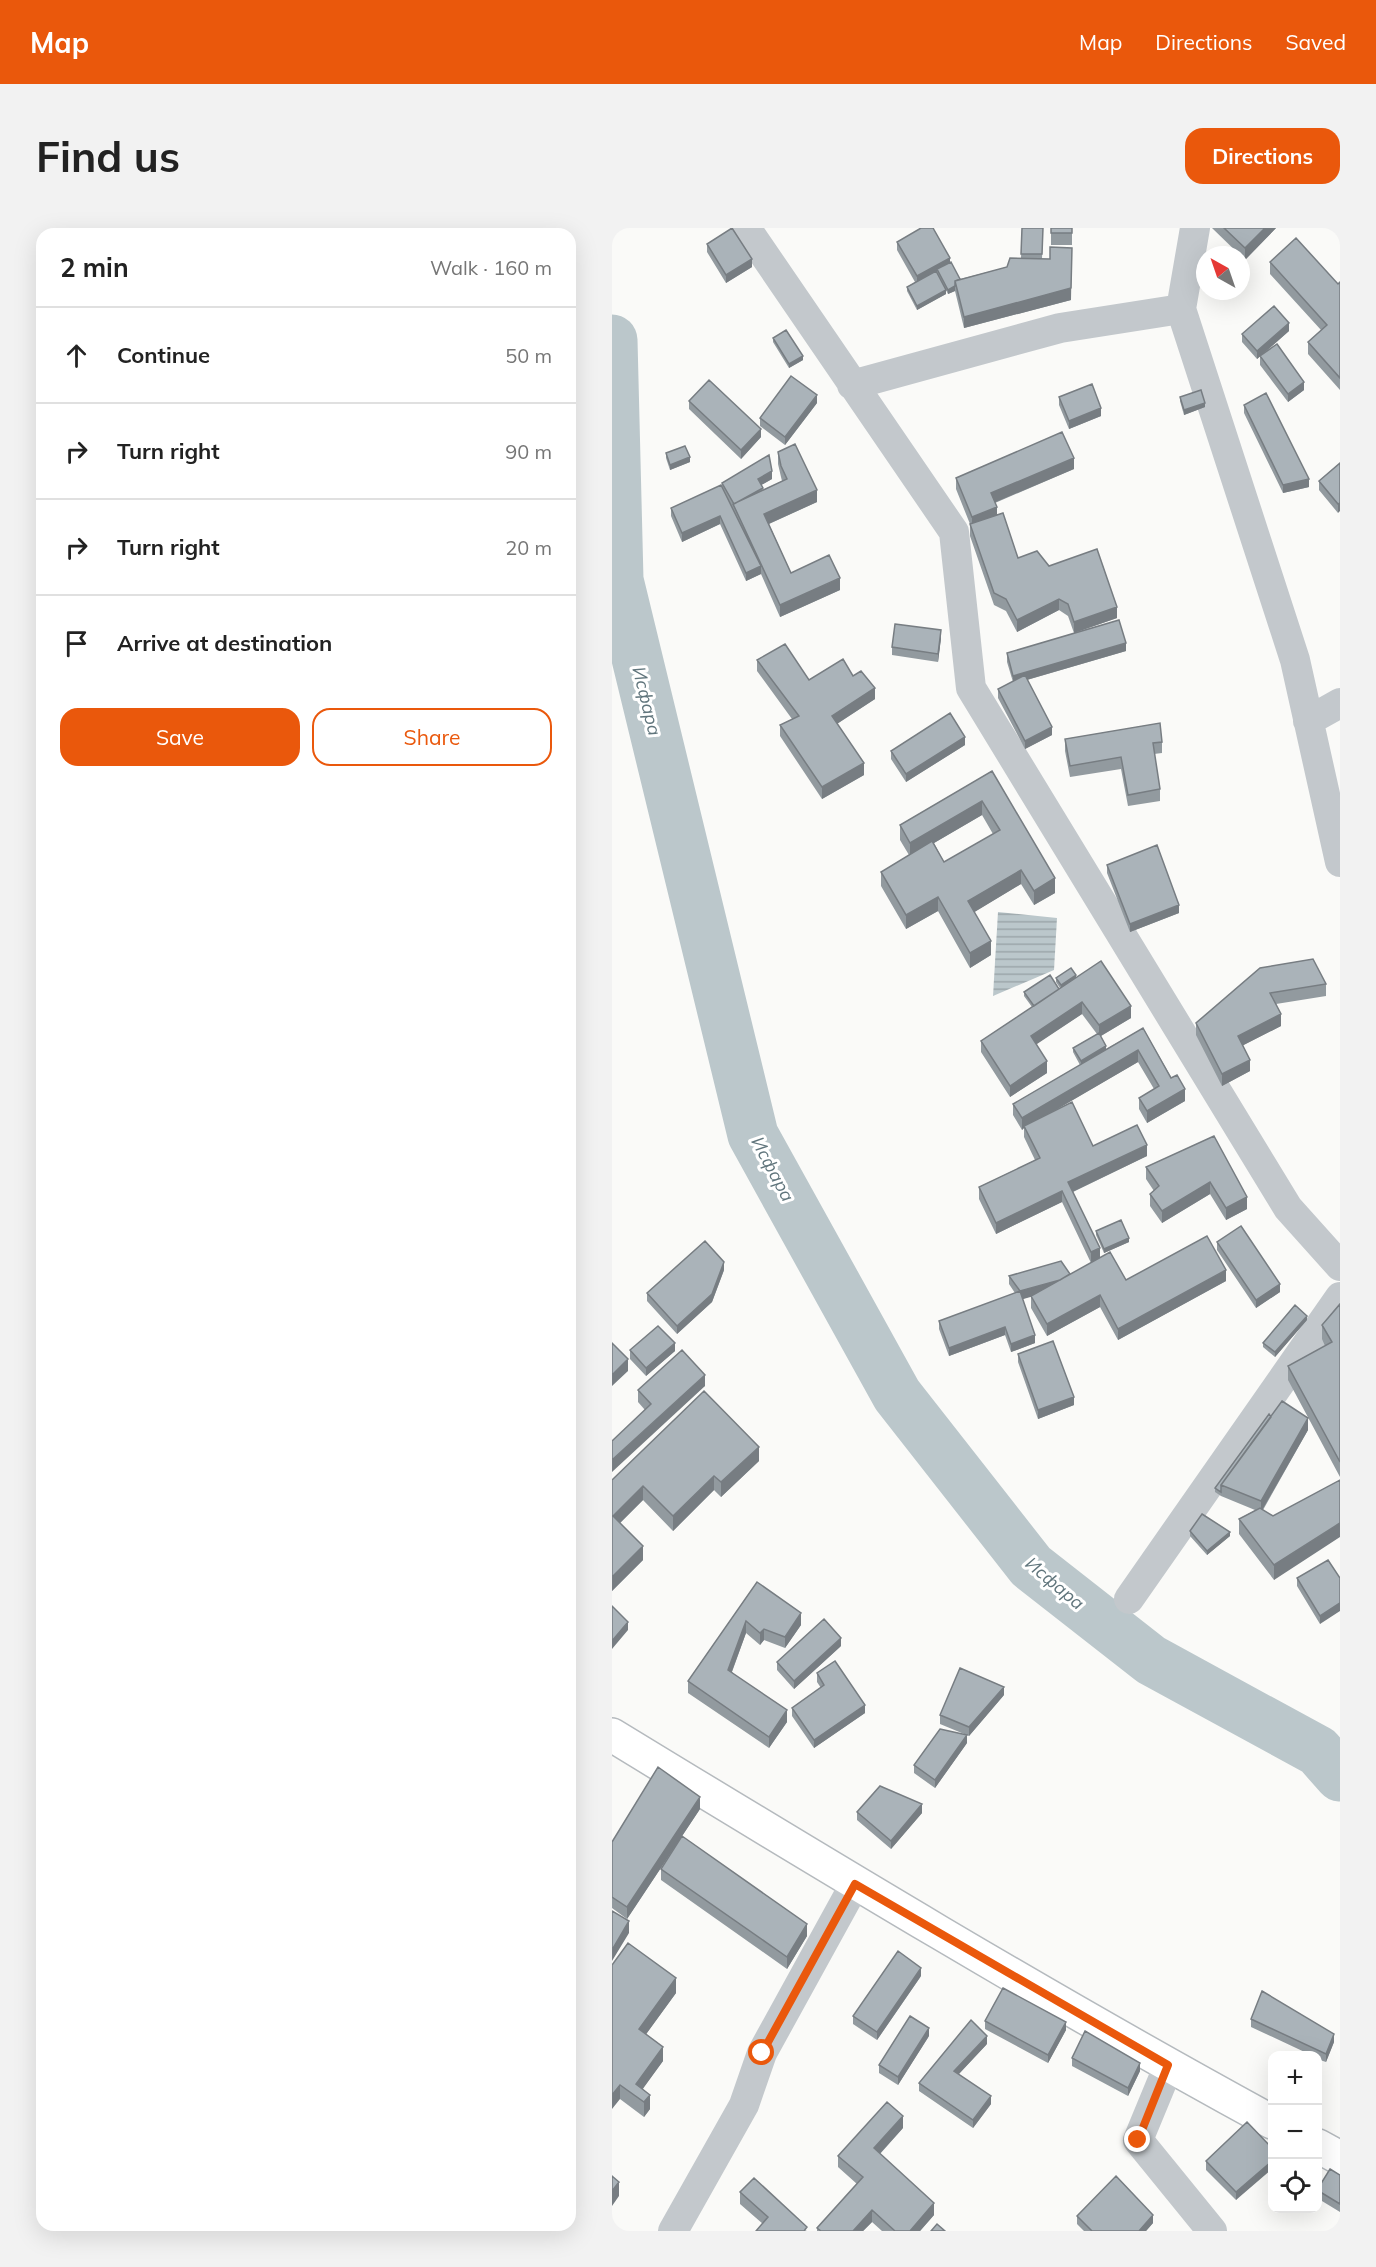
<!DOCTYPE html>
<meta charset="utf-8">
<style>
:root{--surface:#fff;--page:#f2f2f2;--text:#222;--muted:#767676;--line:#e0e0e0;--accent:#ea580c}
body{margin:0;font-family:Mulish,sans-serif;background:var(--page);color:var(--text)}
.controls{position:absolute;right:18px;bottom:18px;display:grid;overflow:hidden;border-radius:12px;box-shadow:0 6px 24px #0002}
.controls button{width:54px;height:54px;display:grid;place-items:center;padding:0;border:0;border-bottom:2px solid var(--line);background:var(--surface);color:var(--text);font:30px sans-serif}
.compass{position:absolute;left:584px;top:18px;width:54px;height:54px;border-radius:50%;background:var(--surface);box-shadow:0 6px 24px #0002;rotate:320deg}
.stop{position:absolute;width:18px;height:18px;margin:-14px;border:4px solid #ea580c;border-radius:50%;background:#fff}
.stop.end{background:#ea580c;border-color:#fff;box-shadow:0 2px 6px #0008}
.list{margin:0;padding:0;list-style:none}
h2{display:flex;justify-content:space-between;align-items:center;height:78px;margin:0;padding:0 24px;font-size:26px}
h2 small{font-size:20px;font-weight:400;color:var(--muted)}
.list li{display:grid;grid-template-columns:39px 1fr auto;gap:18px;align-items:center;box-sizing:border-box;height:96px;padding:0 24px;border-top:2px solid var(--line)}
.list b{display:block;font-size:22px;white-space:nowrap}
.list em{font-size:20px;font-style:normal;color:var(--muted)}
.actions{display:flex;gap:12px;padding:18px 24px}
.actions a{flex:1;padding:14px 0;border:2px solid var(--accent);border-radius:18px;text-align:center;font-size:21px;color:var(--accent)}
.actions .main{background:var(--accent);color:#fff}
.icon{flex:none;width:33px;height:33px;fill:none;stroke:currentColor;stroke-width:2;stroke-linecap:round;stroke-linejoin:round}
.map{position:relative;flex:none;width:728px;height:2003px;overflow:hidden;border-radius:18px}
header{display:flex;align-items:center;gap:36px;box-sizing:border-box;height:84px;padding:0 30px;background:var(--accent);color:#fff}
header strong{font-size:28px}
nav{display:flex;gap:33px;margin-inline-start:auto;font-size:21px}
.intro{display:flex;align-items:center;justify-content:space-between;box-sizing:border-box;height:144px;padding:0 36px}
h1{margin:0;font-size:42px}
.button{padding:15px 27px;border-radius:18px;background:var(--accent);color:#fff;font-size:21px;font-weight:700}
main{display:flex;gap:36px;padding:0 36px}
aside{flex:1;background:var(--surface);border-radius:18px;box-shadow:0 6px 24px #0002}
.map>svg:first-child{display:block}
</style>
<header>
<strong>Map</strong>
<nav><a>Map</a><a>Directions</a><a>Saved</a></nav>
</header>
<div class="intro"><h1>Find us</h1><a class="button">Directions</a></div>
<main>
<aside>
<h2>2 min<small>Walk · 160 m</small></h2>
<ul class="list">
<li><svg class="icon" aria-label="ahead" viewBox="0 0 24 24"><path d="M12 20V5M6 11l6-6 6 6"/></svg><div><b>Continue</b></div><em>50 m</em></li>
<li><svg class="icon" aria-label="right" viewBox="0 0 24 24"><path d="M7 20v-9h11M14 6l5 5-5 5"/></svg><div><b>Turn right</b></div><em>90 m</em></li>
<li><svg class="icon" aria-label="right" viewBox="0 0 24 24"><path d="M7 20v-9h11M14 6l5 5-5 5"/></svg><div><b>Turn right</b></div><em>20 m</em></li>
<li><svg class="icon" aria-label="arrive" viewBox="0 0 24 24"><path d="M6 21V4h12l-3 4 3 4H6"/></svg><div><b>Arrive at destination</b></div></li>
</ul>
<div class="actions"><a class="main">Save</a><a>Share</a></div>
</aside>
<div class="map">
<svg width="728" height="2003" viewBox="0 0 728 2003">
<defs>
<pattern id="water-rules" width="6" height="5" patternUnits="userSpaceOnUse" patternTransform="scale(1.5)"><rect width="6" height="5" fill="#bbc7cb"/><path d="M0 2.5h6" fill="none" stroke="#9ca6aa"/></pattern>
</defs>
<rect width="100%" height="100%" fill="#fafaf8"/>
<!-- water -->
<path fill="url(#water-rules)" d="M386,684L445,690L442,742L381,768Z"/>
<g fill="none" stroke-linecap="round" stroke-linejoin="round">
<!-- river -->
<path stroke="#bbc7cb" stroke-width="51" d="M0,112L6,352L141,907L285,1167L419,1338L539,1432L706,1523L728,1548"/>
<!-- primary casing -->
<g stroke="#b5babe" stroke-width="36">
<path id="primary" d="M0,1507C218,1640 436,1772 660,1894
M706,1918L728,1930"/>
</g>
<!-- minor -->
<path stroke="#c3c8cc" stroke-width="30" d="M134,0L342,304L359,460L676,980L728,1038
M583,0L569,81L683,432L728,634
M240,157L448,100L569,81
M696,493L728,475
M517,1371L728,1069
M557,1837L526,1912L600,2003
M61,2003L132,1877L150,1825L243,1656"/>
<!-- primary -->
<use href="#primary" stroke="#fff" stroke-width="33"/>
</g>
<!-- wall -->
<path fill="#929a9f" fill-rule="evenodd" d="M410,0H431L430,31L459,72L352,100L343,63L336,66L325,45L334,66L305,82L295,63V59L303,54L285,22V14L338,35L348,51L395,39L409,30Z
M439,0H460V17H439Z
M600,0H664L633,32Z
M95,16L140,39L114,55L95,24Z
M658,34L726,56L728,54V162L696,126V114L709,102L658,46Z
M677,103L645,131L630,114V106Z
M161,110L191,132L177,140L161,114Z
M648,128L692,162L676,174L648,137Z
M447,169L489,188L457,201L447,177Z
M568,169L593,179L572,187L568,173Z
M77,173L149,209L129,231L77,181Z
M205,175L173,217L148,198V190Z
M632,177L697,259L671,265L632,185Z
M166,224L205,274L157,296L179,345L228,362L168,389L149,346L134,353L108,296L70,314L59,288V280L110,258V255L160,251L149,257L151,262L170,253L169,249L166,236Z
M54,225L78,234L58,242L54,230Z
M728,235L726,285L707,262V253Z
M462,241L383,275L385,287L406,330L437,338L505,390L462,405L456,388L447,382L405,404L394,383L382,377L358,308V296L344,261V250Z
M329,410L326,434L280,427V419Z
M514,423L415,452L440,507L413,521L386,470V461L401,454L395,434V425Z
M145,432L197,452L241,448L263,471L225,496L252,547L210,571L168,508V497L180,491L145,443Z
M453,511L550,514V525L542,526L548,561V573L516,578L509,541L458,549L453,523Z
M353,517L294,554L279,531V523Z
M380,543L443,665L422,677L409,656L362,684L379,727L358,740L326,683L294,701L269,658V644L297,627L288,612V597ZM370,587L381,606L332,634L322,615Z
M495,637L567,685L518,704L495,645Z
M648,740L714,756V768L664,776L669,798L631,817L638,843L610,858L584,807V795Z
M444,750H464L519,790L489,808L494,821L531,800L573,873L535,895L527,881V870L542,861L526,834L438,885L481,918L535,928L461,964L488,1030L514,1052L614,1053L506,1112L488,1079L435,1108L419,1080V1068L410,1071L423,1115L399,1124L393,1107L337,1128L327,1101V1093L403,1065L397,1056V1048L458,1046L479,1035L450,974L384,1006L367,971V959L423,932L412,909V900L410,902L401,887V876L468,837L461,824V820L485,806L470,786L424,816L435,845L398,869L369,824V813L420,779L412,768V764L448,760L444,754Z
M602,908L635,981L614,992L598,966L550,995L538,978V966L542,963L534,951V939Z
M484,1003L517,1014L492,1025L484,1007Z
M605,1014L668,1064L644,1080L605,1022Z
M112,1042L100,1074L65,1106L35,1073V1065Z
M728,1076V1249L676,1152V1138L713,1118L710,1111V1097Z
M695,1092L663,1129L651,1119V1115Z
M18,1122L63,1123L34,1148L18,1131Z
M406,1126L462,1177L426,1191L406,1134Z
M93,1158L33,1182L26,1174V1162Z
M659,1189L696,1202L651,1282L661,1288L728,1252L662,1352L627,1306V1291L643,1282L609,1268L603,1264V1260Z
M147,1233L109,1269L102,1262L61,1303L31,1272L8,1295L31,1332L0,1363V1252Z
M578,1303L618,1308L595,1327L578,1308Z
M685,1350H728L708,1396L685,1358Z
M145,1354L189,1397L173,1420L152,1412L148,1417L134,1405L120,1444L175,1494L157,1520L76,1465V1453Z
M229,1418L182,1461L165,1442V1434Z
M205,1445L253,1485L202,1520L180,1488V1480L209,1460L205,1454Z
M392,1467L357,1508L328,1496V1487Z
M355,1515L323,1560L302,1545V1537Z
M88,1581L15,1691L0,1680V1614Z
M245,1584L310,1585L279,1621L245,1592Z
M49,1641L195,1708L175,1741L49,1652Z
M0,1737L64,1765L34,1806L51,1833L30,1861L38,1881L32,1889L8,1871Z
M309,1748L265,1812L241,1796V1788Z
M639,1791L722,1814L714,1834L705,1831V1827H699L639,1799Z
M373,1793L454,1802L436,1835L373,1801Z
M317,1808L286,1857L267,1845V1837Z
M375,1816L347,1846L379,1876L361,1900L307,1863V1855Z
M460,1830L528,1843L516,1868L460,1838Z
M291,1900L268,1926L322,1987L308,2003H270L260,1994L251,2003H205V2000L245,1956L226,1939V1928Z
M660,1920L624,1972L594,1942V1933Z
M728,1947V1984L705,1970V1962Z
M128,1964L195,2003L151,1996L128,1976Z
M465,1988L541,1995L534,2003H472L465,1996Z"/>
<!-- shaded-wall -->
<path fill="#777d82" d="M653,0H664L633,32V20Z
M460,20L459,72L352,100V89Z
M338,30V38L325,41V45L305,56V48Z
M140,31V39L114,55V47Z
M343,58V63L336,66V62Z
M334,62V66L305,82V78Z
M677,95V103L645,131V123Z
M191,128V132L177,140V136Z
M692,154V162L676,174V166Z
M205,167V175L173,217V209Z
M593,175V179L572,187V182Z
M489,180V188L457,201V193Z
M149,201V209L129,231V222Z
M78,229V234L58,242V237Z
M462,230V241L379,276V265Z
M160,243V251L146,259V251Z
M697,251V259L671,265V257Z
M205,262V274L152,298V286Z
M728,275V283L726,285V276Z
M385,279V291L360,301V289Z
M108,288V296L70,314V305Z
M149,338V346L134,353V345Z
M228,350V362L168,389V377Z
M447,371V382L405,404V392Z
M505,379V390L462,405V394Z
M329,402V410L326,434V426Z
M514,415V423L401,456V448Z
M263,460V471L220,499V488Z
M440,499V507L413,521V513Z
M353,509V517L294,554V546Z
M252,535V547L210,571V559Z
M370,573V587L298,629V615Z
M409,642V656L356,688V673Z
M443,650V665L422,677V663Z
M326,669V683L294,701V687Z
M567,677V685L518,704V696Z
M379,713V727L358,740V725Z
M464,747V751L449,761V757Z
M470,774V786L419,820V808Z
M519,778V790L487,809V797Z
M669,786V798L626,820V808Z
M494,818V822L469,837V833Z
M526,822V834L413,900L412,898V900L410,902V890Z
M638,832V843L610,858V846Z
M435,833V845L398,869V858Z
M573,861V873L535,895V883Z
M535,917V928L456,966V954Z
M598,954V966L550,995V983Z
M450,963V974L384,1006V995Z
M635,969V981L614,992V980Z
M517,1010V1014L492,1025V1021Z
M488,1020V1031L479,1035V1024Z
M112,1034V1042L100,1074L65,1106V1098Z
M614,1042V1053L506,1112V1101Z
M460,1049V1057L408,1072V1063Z
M668,1056V1064L644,1080V1072Z
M488,1067V1079L435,1108V1096Z
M695,1088V1092L663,1129V1124Z
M393,1099V1107L337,1128V1120Z
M423,1107V1115L399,1124V1116Z
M63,1115V1123L34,1148V1140Z
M16,1131V1143L0,1158V1147Z
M93,1147V1158L0,1244V1232Z
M462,1169V1177L426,1191V1182Z
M696,1190V1202L649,1284V1273Z
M147,1219V1233L109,1269V1254Z
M102,1248V1262L61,1303V1288Z
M31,1258V1272L1,1302V1288Z
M728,1295V1309L662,1352V1337Z
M618,1304V1308L595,1327V1323Z
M31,1318V1332L0,1363V1349Z
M728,1375V1383L708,1396V1388Z
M189,1385V1397L173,1420V1409Z
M134,1393V1405L116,1454V1442Z
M16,1394V1402L0,1421V1413Z
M152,1401V1412L148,1417V1405Z
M229,1410V1418L182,1461V1453Z
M392,1459V1467L357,1508V1499Z
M253,1477V1485L202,1520V1512Z
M175,1482V1494L157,1520V1509Z
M355,1507V1515L323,1560V1552Z
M88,1569V1581L15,1691V1679Z
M310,1576V1585L279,1621V1613Z
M17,1693V1705L0,1733V1722Z
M195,1696V1708L175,1741V1729Z
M309,1740V1748L265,1812V1804Z
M64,1750V1765L27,1816V1801Z
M454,1794V1802L436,1835V1827Z
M317,1800V1808L286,1857V1849Z
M722,1806V1814L714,1834V1826Z
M375,1808V1816L342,1851V1843Z
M51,1819V1833L25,1869L24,1856Z
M528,1835V1843L516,1868V1860Z
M8,1857V1871L0,1881V1867Z
M38,1867V1881L32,1889V1874Z
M379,1868V1876L361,1900V1892Z
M291,1888V1900L262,1932V1920Z
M660,1933V1941L624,1972V1964Z
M7,1954V1968L0,1978V1963Z
M322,1975V1987L308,2003H298Z
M260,1982V1994L251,2003H241Z
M541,1987V1995L534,2003H527Z"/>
<!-- building -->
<path fill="#aab3b9" stroke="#777d82" stroke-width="1.5" d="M120,0L140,31L114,47L95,16Z
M309,0H321L338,30L305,48L285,14Z
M410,0H431L430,26H409Z
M439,0H460V5H439Z
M612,0H653L633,20Z
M684,10L726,56L728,54V150L696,114L715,97L658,34Z
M438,19L460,20L459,60L352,89L343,53L395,39L398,30L438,31Z
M339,34L348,51L343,53V58L336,62L325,41Z
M324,43L334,62L305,78L295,59Z
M662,78L677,95L645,123L630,106Z
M174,102L191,128L177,136L161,110Z
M665,116L692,154L676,166L648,128Z
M179,148L205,167L173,209L148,190Z
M97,152L149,201L129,222L77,173Z
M480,156L489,180L457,193L447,169Z
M589,162L593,175L572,182L568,169Z
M654,165L697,251L671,257L632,177Z
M450,204L462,230L379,265L385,279L360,289L344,250Z
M183,216L205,262L152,286L179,345L217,327L228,350L168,377L121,276L175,251L169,238L166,224Z
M73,218L78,229L58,237L54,225Z
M157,227L160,243L146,251L151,260L122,276L110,255Z
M728,235V275L726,276L707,253Z
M109,257L149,338L134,345L108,288L70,305L59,280Z
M391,285L406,330L425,323L437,338L485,321L505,379L462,394L456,376L447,371L405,392L394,371L382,365L358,296Z
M507,392L514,415L401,448L395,425Z
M283,396L329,402L326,426L280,419Z
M173,416L197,452L231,431L241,448L249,443L263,460L220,488L252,535L210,559L168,497L187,488L145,432Z
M413,447L440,499L413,513L386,461Z
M338,485L353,509L294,546L279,523Z
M548,495L550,514L541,515L548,561L516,567L509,529L458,538L453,511Z
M380,543L443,650L422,663L409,642L356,673L379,713L358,725L326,669L294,687L269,644L320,613L332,634L388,602L370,573L298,615L288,597Z
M545,617L567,677L518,696L495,637Z
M701,731L714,756L658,765L669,786L626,808L638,832L610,846L584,795L648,740Z
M489,733L519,778L487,797L470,774L419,808L435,833L398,858L369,813Z
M459,740L464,747L449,757L444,750Z
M438,747L447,761L422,778L412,764Z
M531,800L559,850L565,847L573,861L535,883L527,870L547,858L526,822L410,890L401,876Z
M487,805L494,818L469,833L461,820Z
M460,874L481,918L525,897L535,917L456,954L488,1020L479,1024L450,963L384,995L367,959L428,930L412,898Z
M602,908L635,969L614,980L598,954L550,983L538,966L547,958L534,939Z
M509,992L517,1010L492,1021L484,1003Z
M629,998L668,1056L644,1072L605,1014Z
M595,1008L614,1042L506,1101L488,1067L435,1096L419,1068L498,1024L514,1052Z
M93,1013L112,1034L100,1066L65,1098L35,1065Z
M449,1033L458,1046L448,1052L408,1063L397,1048Z
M408,1063L423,1107L399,1116L393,1099L337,1120L327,1093Z
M728,1076V1234L676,1138L720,1114L710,1097Z
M683,1077L695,1088L663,1124L651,1115Z
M46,1098L63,1115L34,1140L18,1122Z
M441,1113L462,1169L426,1182L406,1126Z
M0,1115L16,1131L0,1147Z
M70,1122L93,1147L0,1232V1213L39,1176L26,1162Z
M92,1163L147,1219L109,1254L102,1248L61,1288L31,1258L1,1288L31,1318L0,1349V1252Z
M670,1173L696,1190L649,1273L609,1257Z
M657,1186L659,1189L609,1257V1264L603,1260Z
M728,1252V1295L662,1337L627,1291L648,1280L661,1288Z
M590,1286L618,1304L595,1323L578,1303Z
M716,1332L728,1350V1375L708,1388L685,1350Z
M145,1354L189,1385L173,1409L152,1401L148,1405L134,1393L116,1442L175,1482L157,1509L76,1453Z
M0,1378L16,1394L0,1413Z
M212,1391L229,1410L182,1453L165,1434Z
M223,1433L253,1477L202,1512L180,1480L212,1457L205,1445Z
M348,1440L392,1459L357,1499L328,1487Z
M328,1501L355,1507L323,1552L302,1537Z
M46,1539L88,1569L15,1679L0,1669V1614Z
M268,1558L310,1576L279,1613L245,1584Z
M70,1608L195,1696L175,1729L49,1641Z
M0,1683L17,1693L0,1722Z
M16,1715L64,1750L27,1801L51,1819L24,1856L38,1867L32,1874L8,1857L0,1867V1737Z
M286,1723L309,1740L265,1804L241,1788Z
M391,1760L454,1794L436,1827L373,1793Z
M650,1763L722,1806L714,1826L639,1791Z
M298,1788L317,1800L286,1849L267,1837Z
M359,1792L375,1808L342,1843L379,1868L361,1892L307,1855Z
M473,1803L528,1835L516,1860L460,1830Z
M275,1874L291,1888L262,1920L322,1975L298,2003H283L260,1982L241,2003H209L205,2000L251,1949L226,1928Z
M635,1894L660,1920V1933L624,1964L594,1933Z
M718,1941L728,1947V1976L705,1962Z
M0,1948L7,1954L0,1963Z
M504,1948L541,1987L527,2003H480L465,1988Z
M142,1950L195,1999L192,2003H144L156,1989L128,1964Z
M325,1996L333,2003H319Z"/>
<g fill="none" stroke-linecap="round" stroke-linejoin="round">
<!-- route -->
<path stroke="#ea580c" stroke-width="8" d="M150,1825L243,1656L556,1837L526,1912"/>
</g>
<g text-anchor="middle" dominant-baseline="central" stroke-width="6" stroke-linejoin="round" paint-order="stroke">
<!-- water labels -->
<g font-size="18" font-style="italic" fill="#60757c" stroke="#fff">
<text transform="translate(35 473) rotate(76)">Исфара</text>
<text transform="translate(161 941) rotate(62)">Исфара</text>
<text transform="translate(443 1355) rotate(40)">Исфара</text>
</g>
</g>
</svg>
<div class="controls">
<button>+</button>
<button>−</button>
<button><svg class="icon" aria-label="locate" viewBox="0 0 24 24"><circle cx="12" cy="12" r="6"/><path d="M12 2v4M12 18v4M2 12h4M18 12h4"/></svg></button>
</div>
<svg class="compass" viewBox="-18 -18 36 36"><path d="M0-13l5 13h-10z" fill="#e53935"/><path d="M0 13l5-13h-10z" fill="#767676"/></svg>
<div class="stop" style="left:150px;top:1825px"></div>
<div class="stop end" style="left:526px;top:1912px"></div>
</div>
</main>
